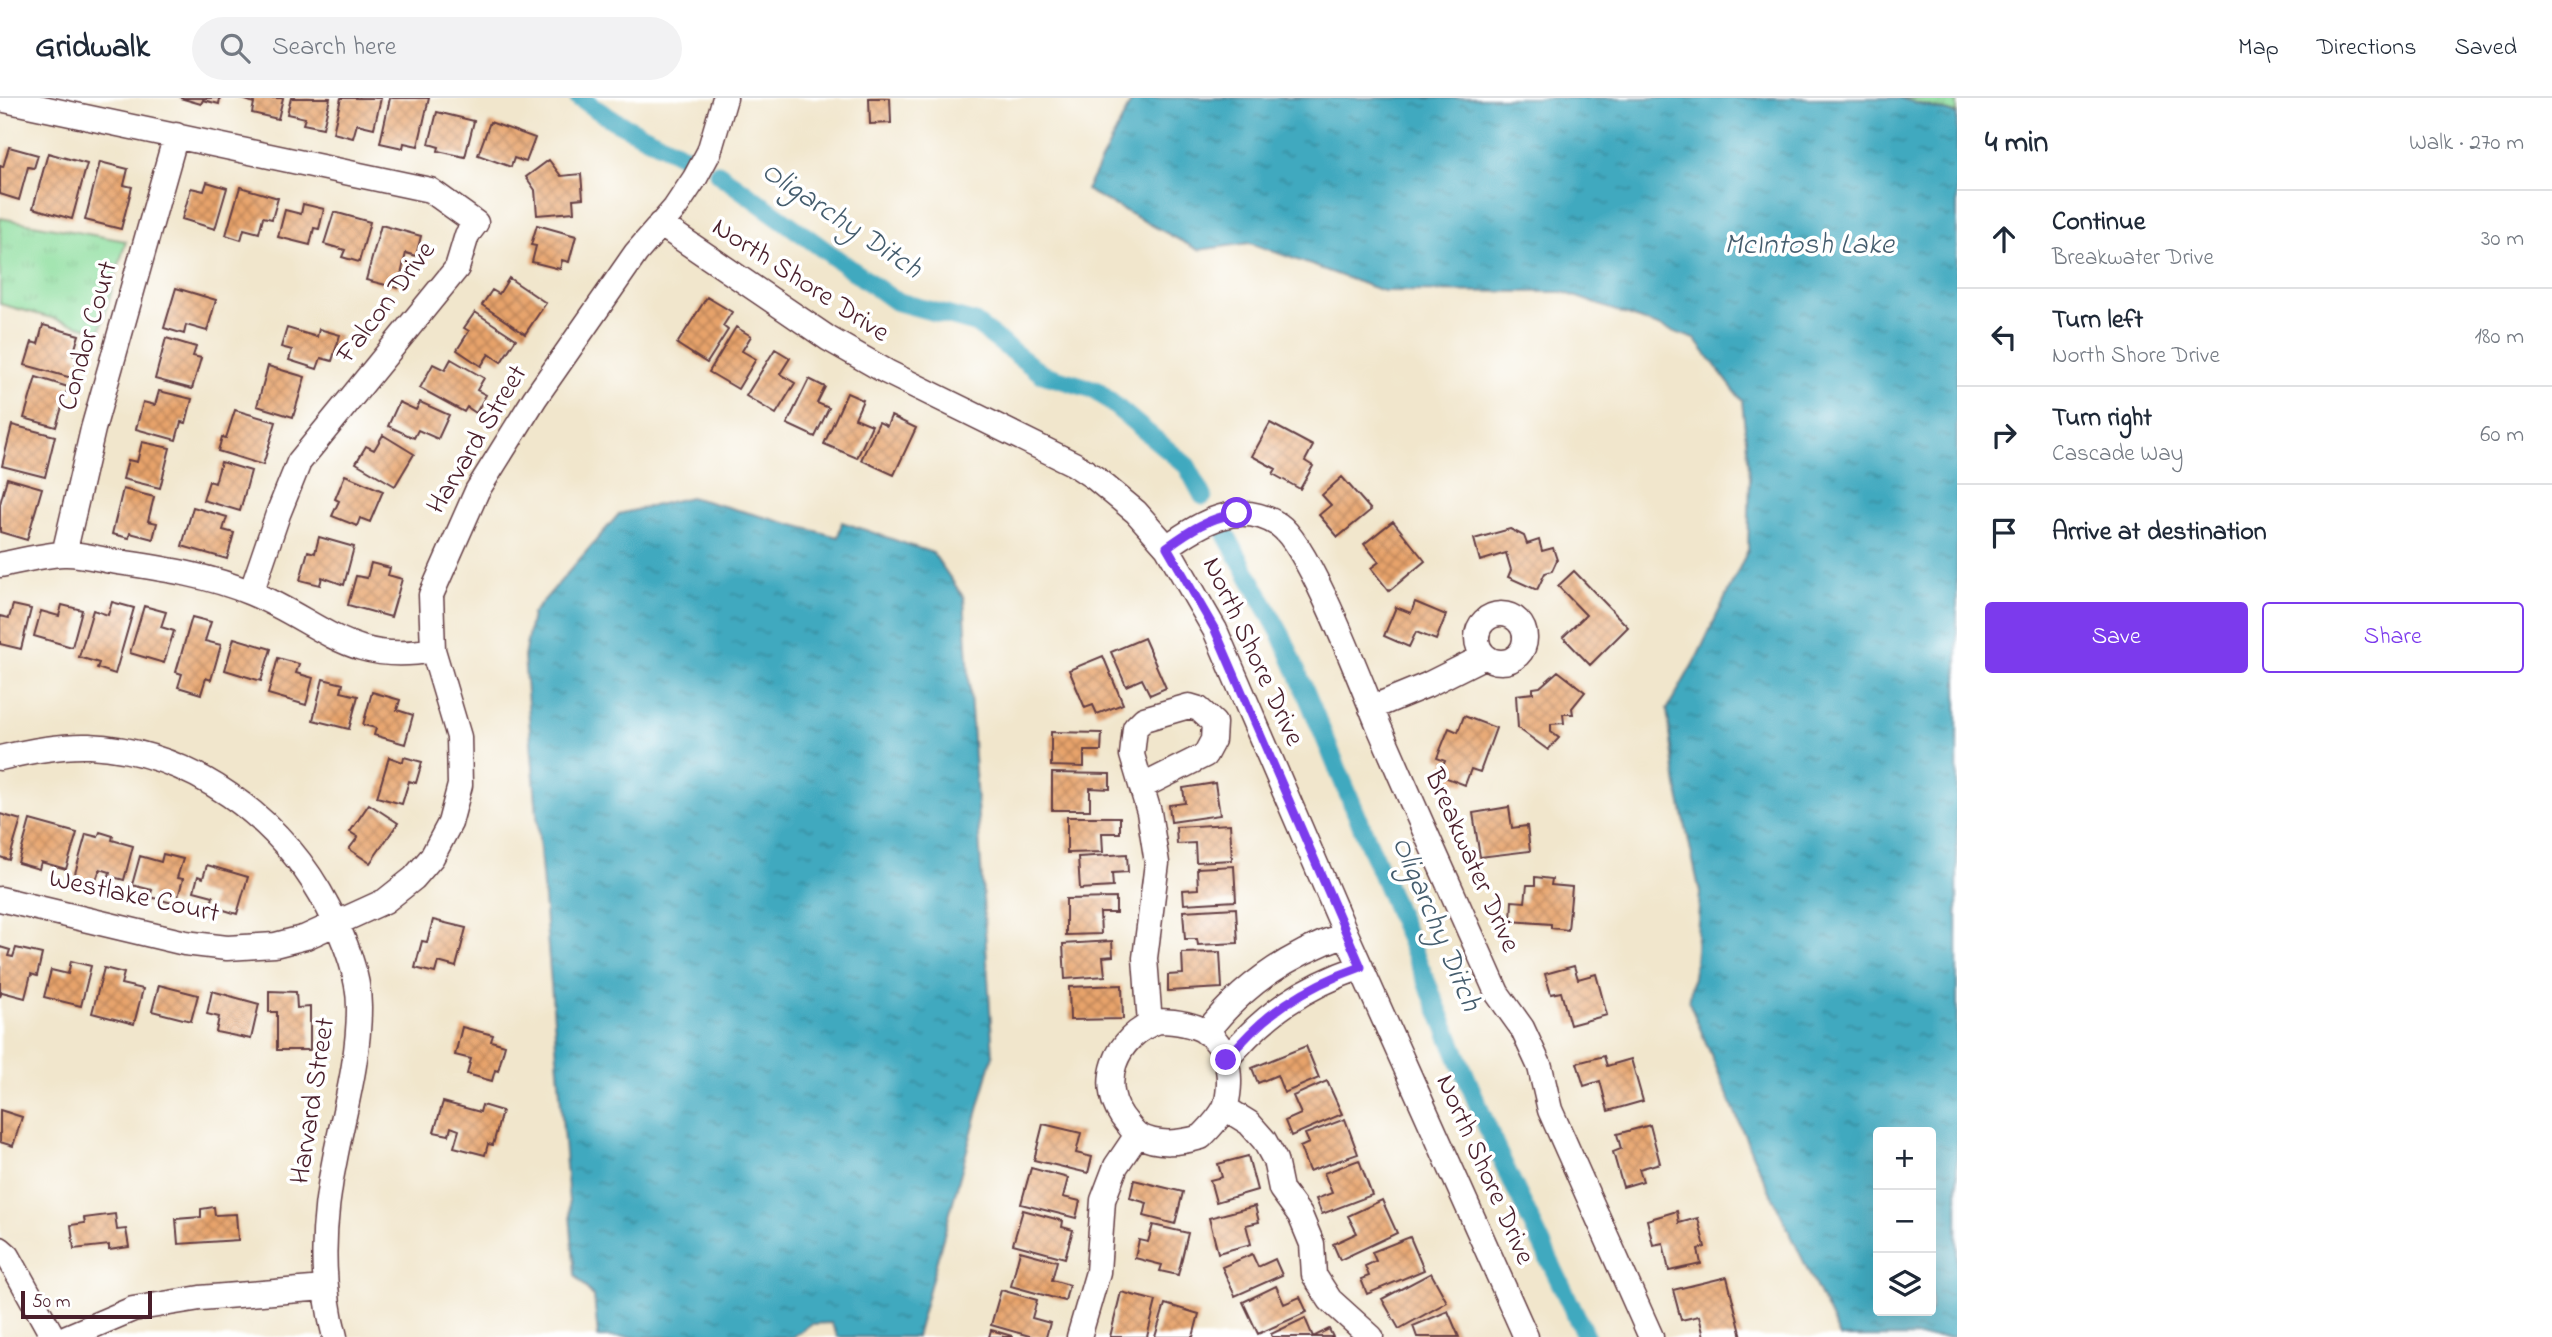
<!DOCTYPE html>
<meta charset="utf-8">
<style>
:root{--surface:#fff;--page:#f2f2f3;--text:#1f2937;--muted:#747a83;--line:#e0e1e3;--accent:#7c3aed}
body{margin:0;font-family:"Indie Flower",sans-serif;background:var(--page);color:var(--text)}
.controls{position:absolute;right:21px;bottom:21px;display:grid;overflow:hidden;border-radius:7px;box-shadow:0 7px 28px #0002}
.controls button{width:63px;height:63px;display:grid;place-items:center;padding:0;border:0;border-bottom:2px solid var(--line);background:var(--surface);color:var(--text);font:35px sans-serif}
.scale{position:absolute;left:21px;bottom:18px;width:131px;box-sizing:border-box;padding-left:7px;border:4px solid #4a1f2b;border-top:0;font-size:19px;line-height:24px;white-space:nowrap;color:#4a1f2b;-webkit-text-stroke:5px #fff;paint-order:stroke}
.stop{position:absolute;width:21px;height:21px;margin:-16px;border:5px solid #7c3aed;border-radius:50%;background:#fff}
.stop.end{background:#7c3aed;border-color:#fff;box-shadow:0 2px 7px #0008}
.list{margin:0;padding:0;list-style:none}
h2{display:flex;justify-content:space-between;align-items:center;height:91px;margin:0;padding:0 28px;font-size:30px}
h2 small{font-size:23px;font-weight:400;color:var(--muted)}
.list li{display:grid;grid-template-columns:46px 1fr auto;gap:21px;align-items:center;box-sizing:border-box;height:98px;padding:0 28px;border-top:2px solid var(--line)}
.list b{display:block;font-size:26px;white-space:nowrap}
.list p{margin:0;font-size:23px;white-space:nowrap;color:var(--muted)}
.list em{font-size:23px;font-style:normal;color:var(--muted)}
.actions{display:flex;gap:14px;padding:21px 28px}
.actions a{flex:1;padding:16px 0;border:2px solid var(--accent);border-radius:7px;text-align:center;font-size:24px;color:var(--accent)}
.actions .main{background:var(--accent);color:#fff}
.icon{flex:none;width:38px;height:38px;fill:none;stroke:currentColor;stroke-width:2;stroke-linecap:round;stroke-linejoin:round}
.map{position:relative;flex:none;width:1957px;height:1239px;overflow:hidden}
header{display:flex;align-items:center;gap:42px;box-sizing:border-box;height:98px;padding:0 35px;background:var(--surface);border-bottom:2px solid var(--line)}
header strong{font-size:33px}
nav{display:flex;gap:38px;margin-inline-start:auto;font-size:24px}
.search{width:490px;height:63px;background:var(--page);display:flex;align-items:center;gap:18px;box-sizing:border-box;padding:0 24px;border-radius:38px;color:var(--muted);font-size:26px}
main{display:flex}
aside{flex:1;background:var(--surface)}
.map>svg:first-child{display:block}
</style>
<header>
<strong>Gridwalk</strong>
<div class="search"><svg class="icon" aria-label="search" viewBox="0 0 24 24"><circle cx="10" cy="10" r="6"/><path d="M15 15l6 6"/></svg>Search here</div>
<nav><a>Map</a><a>Directions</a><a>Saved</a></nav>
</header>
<main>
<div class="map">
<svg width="1957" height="1239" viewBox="0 0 1957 1239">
<defs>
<pattern id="park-tufts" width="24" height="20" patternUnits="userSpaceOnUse" patternTransform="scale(1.75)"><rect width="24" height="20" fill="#8dde9e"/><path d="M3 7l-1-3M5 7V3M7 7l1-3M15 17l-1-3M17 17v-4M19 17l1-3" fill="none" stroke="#7bbe88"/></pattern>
<pattern id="water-ripples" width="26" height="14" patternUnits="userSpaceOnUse" patternTransform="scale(1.75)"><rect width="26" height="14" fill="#3fa9bf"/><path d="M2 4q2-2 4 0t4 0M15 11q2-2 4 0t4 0" fill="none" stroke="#37899b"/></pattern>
<pattern id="building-cross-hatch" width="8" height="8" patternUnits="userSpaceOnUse" patternTransform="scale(1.75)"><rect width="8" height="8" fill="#e7a36b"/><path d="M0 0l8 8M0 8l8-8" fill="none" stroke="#bd8458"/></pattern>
</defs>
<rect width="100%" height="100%" fill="#fff"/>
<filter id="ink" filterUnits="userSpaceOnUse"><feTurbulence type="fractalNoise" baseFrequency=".0143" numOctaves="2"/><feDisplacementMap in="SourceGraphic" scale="14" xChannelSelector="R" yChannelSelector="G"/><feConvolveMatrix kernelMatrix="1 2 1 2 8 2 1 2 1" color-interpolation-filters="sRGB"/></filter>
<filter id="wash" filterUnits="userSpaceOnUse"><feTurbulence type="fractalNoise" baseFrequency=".00686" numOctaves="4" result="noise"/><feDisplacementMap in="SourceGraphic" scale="28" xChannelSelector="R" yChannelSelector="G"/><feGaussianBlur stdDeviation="1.57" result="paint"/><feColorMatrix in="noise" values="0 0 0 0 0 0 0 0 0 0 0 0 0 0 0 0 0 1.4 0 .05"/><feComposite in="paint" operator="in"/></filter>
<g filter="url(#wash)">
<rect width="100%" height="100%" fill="#f1e6cc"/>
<!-- park -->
<path fill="url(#park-tufts)" stroke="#6c7e64" stroke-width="2" d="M1899,0H1957V17V16Z
M0,120L126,143L100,233L0,206Z"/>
<!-- water -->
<path fill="url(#water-ripples)" stroke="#446475" stroke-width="2" fill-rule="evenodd" d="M1133,0H1899L1957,17V1239H1840L1753,1058L1689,904L1695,865L1700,795L1677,688L1667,612L1698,557L1748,452L1750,379L1742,303L1695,241L1563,194L1383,193L1250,145L1198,152L1086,92ZM1931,1034V1213H1878V1034Z
M690,399L838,439L842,424L933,455L964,500L993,957L916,1239H838L831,1225L811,1226L793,1239H598L594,1199L575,1177L524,559L532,516L619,416Z"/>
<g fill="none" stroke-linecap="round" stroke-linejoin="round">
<!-- canal -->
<path stroke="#3fa9bf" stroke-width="19" d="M579,0L613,22L686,59
M718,75L895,203L975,225L1042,276L1096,292L1187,368L1203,398
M1226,437L1283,540L1495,1048L1586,1239"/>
</g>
<g id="blocks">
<!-- building -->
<path fill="url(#building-cross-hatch)" d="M180,0H220L219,6L203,2L201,6Z
M240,0H283L278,21L252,15L254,5Z
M291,0H330L323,30L303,26L305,20L287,16Z
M341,0H381L374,30L357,26L353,40L333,35Z
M390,0H429L418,48L404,45L403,50L380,45Z
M869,0H890L891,25L870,26Z
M437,14L474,23L465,59L438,53L439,49L429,46Z
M490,24L535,40L526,64L514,60L511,69L478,57Z
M9,49L38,57L34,70L28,69L19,102L0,96V68L3,69Z
M48,55L87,66L72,121L33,110Z
M549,62L561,78L581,76L583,100L573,101L574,114L537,117L535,92L526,79Z
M100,64L128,71L124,87L132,89L121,131L85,122Z
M207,84L227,90L215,131L182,121L191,90L204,93Z
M240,89L278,100L272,121L263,119L259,135L244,131L241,142L226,137Z
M303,106L324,111L319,131L314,130L310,147L278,139L285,112L301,116Z
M334,114L370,124L359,164L342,159L345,152L324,146Z
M381,127L421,138L416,158L406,155L398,190L366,182Z
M537,127L576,138L569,164L562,162L560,171L532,164L536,148L531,147Z
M509,180L546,205L525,236L482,207L492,192L499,196Z
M176,190L216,202L207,233L186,227L184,236L164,230Z
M707,199L732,214L723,228L728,232L707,265L677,246Z
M475,214L516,241L501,264L489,256L481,268L457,252L469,233L464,230Z
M43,227L79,237L73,257L78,259L72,280L25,267L32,244L38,246Z
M736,229L751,238L742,253L756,261L738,291L709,274Z
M287,230L317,239L319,231L340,237L332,263L321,260L317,271L289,262L292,252L281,249Z
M166,240L196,249L193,258L201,260L192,291L155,281Z
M775,251L790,260L780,276L795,285L776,316L746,298Z
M451,261L484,280L477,292L486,297L476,315L467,309L464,314L420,290L433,266L445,272Z
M268,268L305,279L293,319L257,308Z
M36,279L68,289L56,329L24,320Z
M809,281L825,289L817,305L829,310L815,339L787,326Z
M159,293L192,301L186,325L181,324L176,342L136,331L143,304L155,307Z
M847,295L863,302L855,320L872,327L857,360L824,346Z
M399,304L416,312L420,304L449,317L438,341L418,332L414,340L388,328Z
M235,312L276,324L263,367L218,353L222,339L226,340Z
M891,318L916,330L894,377L861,362L879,324L887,328Z
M1270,325L1313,348L1305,363L1313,368L1300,391L1273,376L1276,371L1252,358Z
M12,327L55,338L45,379L2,368Z
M383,337L414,356L395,388L356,365L366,348L374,352Z
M142,344L170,350L160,390L123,381L128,362L137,364Z
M221,364L251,373L240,413L203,402L209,383L215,385Z
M345,377L383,393L370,424L360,420L357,428L332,418L339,403L335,401Z
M1342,379L1371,412L1338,439L1319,417L1331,407L1322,397Z
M7,380L42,390L27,442L0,434V406Z
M123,391L154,399L148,423L157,425L153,441L130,435L129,440L112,436Z
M193,409L227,419L223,432L234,435L227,461L182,448Z
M1393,423L1425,463L1389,493L1371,470L1379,464L1364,446Z
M1510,431L1524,438L1527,446L1539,442L1542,453L1553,450L1557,462L1552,473L1545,475L1537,492L1508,479L1511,472L1506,455L1480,463L1474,441Z
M319,439L354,449L344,487L322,479L320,487L300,482L308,453L315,455Z
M371,465L390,470L388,477L402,481L391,519L348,507L356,478L367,480Z
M1574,473L1628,529L1590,567L1563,539L1586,517L1558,488Z
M112,504L134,510L115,576L97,570L99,565L79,559L93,512L108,517Z
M1415,504L1446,517L1436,542L1416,534L1409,549L1384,538L1396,509L1411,515Z
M13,507L31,511L21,551L0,546V518L9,520Z
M62,507L82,512L72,549L34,538L41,513L59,518Z
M144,508L166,514L161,529L174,533L164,565L130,555Z
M192,519L211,524L205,543L221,547L211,582L206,580L201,596L178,589L182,576L176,574Z
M234,540L271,551L261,583L225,572Z
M1144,540L1166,590L1150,597L1142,581L1126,588L1111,554Z
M1103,558L1123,606L1097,616L1093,607L1085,610L1069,572Z
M278,560L299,566L296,575L313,580L306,607L268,596Z
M1558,573L1585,594L1572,610L1573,616H1563L1564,625L1551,626V634L1559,640L1548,652L1518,630L1516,597L1533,595V590L1540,589Z
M323,581L343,586L341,594L358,598L349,631L313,622Z
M372,594L400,602L397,612L413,617L405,646L374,637L376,630L363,627Z
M1464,618L1496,630L1480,674L1471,671L1465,687L1439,677L1445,663L1437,660L1449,630L1458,634Z
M1051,634L1102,635L1101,653H1084V669L1051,668Z
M389,659L403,664L404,659L422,664L416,685L409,683L402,706L377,699Z
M1052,675L1110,676V691L1090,690V712H1052Z
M1215,685L1220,717L1171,724L1169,707L1185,705L1183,690Z
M369,706L398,725L370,765L349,751L358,739L350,734Z
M1509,709L1512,730L1527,728L1530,753L1480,759L1473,715Z
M0,716L21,722L9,762L0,759Z
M1067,719H1120V735H1102L1103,754L1067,755Z
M30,722L77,735L66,771L41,764L39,771L18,765Z
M1230,726L1232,762L1196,764L1195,745L1177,746L1176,729Z
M100,734L113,738L112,742L133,748L124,782L109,778L110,774L100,771L95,785L74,779L86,736L98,739Z
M163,756L183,761L177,780L183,781L176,806L150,799L152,792L132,787L140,758L161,764Z
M1127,756L1128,774L1112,775L1113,789L1080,791L1078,759Z
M207,767L248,779L237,816L211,808L213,798L194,793L198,778L203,780Z
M1234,768L1236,803L1184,806L1183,792L1198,791L1197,770Z
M1535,779L1552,781L1551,787L1572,789L1568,832L1551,830V826L1511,823L1512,803L1525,804L1527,787H1535Z
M1116,800V815H1100L1101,836L1066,837V801Z
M1236,810L1238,845L1198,847L1197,841H1185L1183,813Z
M433,822L466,830L456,869L438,864L435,875L415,870L422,843L427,844Z
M1112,843L1113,858L1103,859L1105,878L1065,881L1063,846Z
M0,849L10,852L8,858L13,859L16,850L42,856L37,878L31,876L25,900L2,894L0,899Z
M1220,854L1222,890L1168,893V877L1183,876L1182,855Z
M71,863L91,868L81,908L44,899L51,872L68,876Z
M1574,868L1578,881L1596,876L1607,917L1570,927L1561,894L1551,896L1545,876Z
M104,870L124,875L121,886L143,891L134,926L92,915Z
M159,887L198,897L191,923L152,913Z
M1122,887L1123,921L1070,922L1069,889Z
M212,893L259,906L251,941L216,934L219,919L207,916Z
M269,893L296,894L297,910L310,909V952H277V914H269Z
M462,929L493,937L491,943L505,947L498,973L495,972L492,983L467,976L471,961L455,957Z
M1306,948L1319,980L1284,995L1277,977L1258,985L1252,970Z
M1604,958L1607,968L1631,961L1643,1003L1608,1013L1600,983L1584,988L1577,965Z
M1327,983L1342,1016L1291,1038L1285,1023L1301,1016L1293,998Z
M443,1004L480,1014L482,1007L502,1013L493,1047L488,1046L485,1057L454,1049L459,1032L451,1029L449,1037L434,1034Z
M0,1012L22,1019L13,1048L0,1044Z
M1345,1021L1358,1056L1309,1073L1300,1049L1309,1045L1305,1036Z
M1043,1026L1081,1035L1076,1055L1092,1059L1088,1075L1034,1062Z
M1650,1027L1660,1065L1639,1071L1643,1083L1623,1089L1613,1054L1621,1051L1617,1036Z
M1248,1058L1257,1092L1216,1104L1210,1082L1222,1079L1218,1066Z
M1359,1062L1372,1097L1322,1116L1316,1101L1332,1095L1324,1075Z
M1031,1070L1068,1080L1063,1099L1080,1103L1076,1120L1021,1106Z
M1134,1082L1183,1094L1175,1126L1144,1118L1147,1105L1130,1100Z
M1382,1102L1397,1135L1340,1162L1333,1146L1357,1135L1348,1118Z
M1255,1108L1259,1124L1246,1127L1251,1146L1218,1155L1209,1120Z
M214,1109L215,1117L236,1116L238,1142L178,1146L176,1121L201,1119V1111Z
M1023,1112L1063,1123L1062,1129L1073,1132L1065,1160L1013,1146Z
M1677,1113L1679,1125L1698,1120L1705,1149L1698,1151L1701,1166L1669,1173L1663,1145L1653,1147L1647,1122Z
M115,1116L117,1132L126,1131L129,1149L109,1152V1147L74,1151L71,1127L85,1125L84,1120Z
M1153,1127L1188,1135L1178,1177L1160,1173L1162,1167L1135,1160L1139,1142L1148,1144Z
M1410,1139L1424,1172L1367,1196L1361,1181L1369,1178L1365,1168L1376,1163L1372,1154Z
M1020,1153L1057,1163L1052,1182L1069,1187L1065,1203L1011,1188Z
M1252,1156L1258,1169L1275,1161L1282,1177L1235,1198L1222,1169Z
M1431,1175L1447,1204L1399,1231L1382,1201Z
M1727,1179L1742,1239H1704L1699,1218L1681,1222L1673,1192Z
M1276,1188L1284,1206L1300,1199L1307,1214L1258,1236L1243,1204Z
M1001,1192L1037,1202L1032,1220L1050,1225L1046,1239H1033L991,1227Z
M1121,1194L1156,1203L1147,1239H1110Z
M1165,1206L1199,1216L1193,1239H1155Z
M1448,1213L1459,1239H1417L1413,1228Z
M1305,1220L1313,1239L1329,1231L1333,1239H1272L1271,1236Z
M991,1232L1012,1238V1239H989Z"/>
</g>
</g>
<g filter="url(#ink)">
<use href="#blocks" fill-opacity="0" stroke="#633d43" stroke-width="2"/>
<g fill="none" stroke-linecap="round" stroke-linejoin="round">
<!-- minor casing -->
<g stroke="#633d43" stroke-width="27">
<path id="minor" d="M0,1L430,92L476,125L467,137L457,170L299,364L278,416L251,495
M660,126L829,241L887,274L1074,366L1095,380L1136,414L1167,449L1215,532L1346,836L1526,1239
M1167,449C1200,425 1239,401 1279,427C1310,448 1363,591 1380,631C1418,719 1458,807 1497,895L1522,930L1540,969L1550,1012L1651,1239
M64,456L93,331L176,37
M0,467C20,463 42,457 63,456C78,455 96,460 111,463C158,470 206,476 251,495C321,524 350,568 433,552
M1477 540a24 24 0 1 1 48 0a24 24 0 1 1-48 0Z
M1371,610L1427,587L1485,558
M0,660C29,653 59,647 89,648C191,653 282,720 328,809C344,840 359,875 359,909C359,960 346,1006 336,1055C323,1115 319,1180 335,1239
M1143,688L1205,657L1213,642L1214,625L1199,611L1189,608L1144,621L1135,630L1132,657L1149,714L1157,765L1145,860L1150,926
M0,801L185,845L227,850L275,847L306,839L385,803L414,780L432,759L450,725L460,687L459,639L433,552L431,497L477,393L535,300L636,155L675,110L695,80L709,54L725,0
M1159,923C1195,924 1221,933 1228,971C1230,982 1229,999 1225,1009C1220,1020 1209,1031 1201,1039C1180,1045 1158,1048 1138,1037C1134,1034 1130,1029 1127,1025C1095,989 1115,937 1159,923Z
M1206,935C1243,886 1290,856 1346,836
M1226,962C1265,915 1304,889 1361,869
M1225,1010L1249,1025L1264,1042L1275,1062L1281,1091L1300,1117L1312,1146L1314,1177L1330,1202L1371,1239
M0,1151L8,1158L53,1239
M67,1239L133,1211L200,1200L325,1190
M1079,1239L1098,1174L1103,1102L1116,1068L1137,1037"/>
</g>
<!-- minor -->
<use href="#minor" stroke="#fff" stroke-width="24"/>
</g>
</g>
<g fill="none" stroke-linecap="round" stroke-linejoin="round" filter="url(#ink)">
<!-- route -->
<path stroke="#7c3aed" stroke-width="9" d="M1226,962C1264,915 1304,889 1361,869L1215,532L1167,449C1192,431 1207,421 1237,415"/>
</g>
<g text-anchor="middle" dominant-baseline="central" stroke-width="7" stroke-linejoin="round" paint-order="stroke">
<!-- street labels -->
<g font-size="28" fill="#4a1f2b" stroke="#fff">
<text transform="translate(800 183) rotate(33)">North Shore Drive</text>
<text transform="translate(387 205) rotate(-53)">Falcon Drive</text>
<text transform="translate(89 238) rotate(-74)">Condor Court</text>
<text transform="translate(478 342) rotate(-59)">Harvard Street</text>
<text transform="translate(1252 554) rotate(65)">North Shore Drive</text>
<text transform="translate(1471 763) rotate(66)">Breakwater Drive</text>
<text transform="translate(134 799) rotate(12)">Westlake Court</text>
<text transform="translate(314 1003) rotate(-81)">Harvard Street</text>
<text transform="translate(1484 1072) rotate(66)">North Shore Drive</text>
</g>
<!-- water labels -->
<g font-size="30" font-style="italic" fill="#455d6e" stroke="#fff">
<text transform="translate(841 123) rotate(34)">Oligarchy Ditch</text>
<text x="1809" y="148">McIntosh Lake</text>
<text transform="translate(1435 826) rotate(67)">Oligarchy Ditch</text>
</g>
</g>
</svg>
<div class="controls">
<button>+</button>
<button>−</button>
<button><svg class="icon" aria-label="layers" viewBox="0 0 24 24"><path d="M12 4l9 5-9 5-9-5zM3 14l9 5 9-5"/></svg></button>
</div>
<div class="scale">50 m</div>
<div class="stop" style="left:1237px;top:415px"></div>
<div class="stop end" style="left:1226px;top:962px"></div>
</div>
<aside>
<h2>4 min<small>Walk · 270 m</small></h2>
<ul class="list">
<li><svg class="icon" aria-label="ahead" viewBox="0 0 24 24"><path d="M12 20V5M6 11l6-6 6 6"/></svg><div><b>Continue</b><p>Breakwater Drive</p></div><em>30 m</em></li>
<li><svg class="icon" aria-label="left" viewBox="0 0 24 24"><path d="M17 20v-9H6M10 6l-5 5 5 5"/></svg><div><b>Turn left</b><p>North Shore Drive</p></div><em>180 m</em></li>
<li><svg class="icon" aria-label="right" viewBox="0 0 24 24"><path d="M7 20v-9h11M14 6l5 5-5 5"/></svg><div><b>Turn right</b><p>Cascade Way</p></div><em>60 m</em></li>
<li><svg class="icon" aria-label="arrive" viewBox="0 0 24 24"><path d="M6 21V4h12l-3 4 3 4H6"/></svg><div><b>Arrive at destination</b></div></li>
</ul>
<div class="actions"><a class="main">Save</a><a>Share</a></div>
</aside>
</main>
